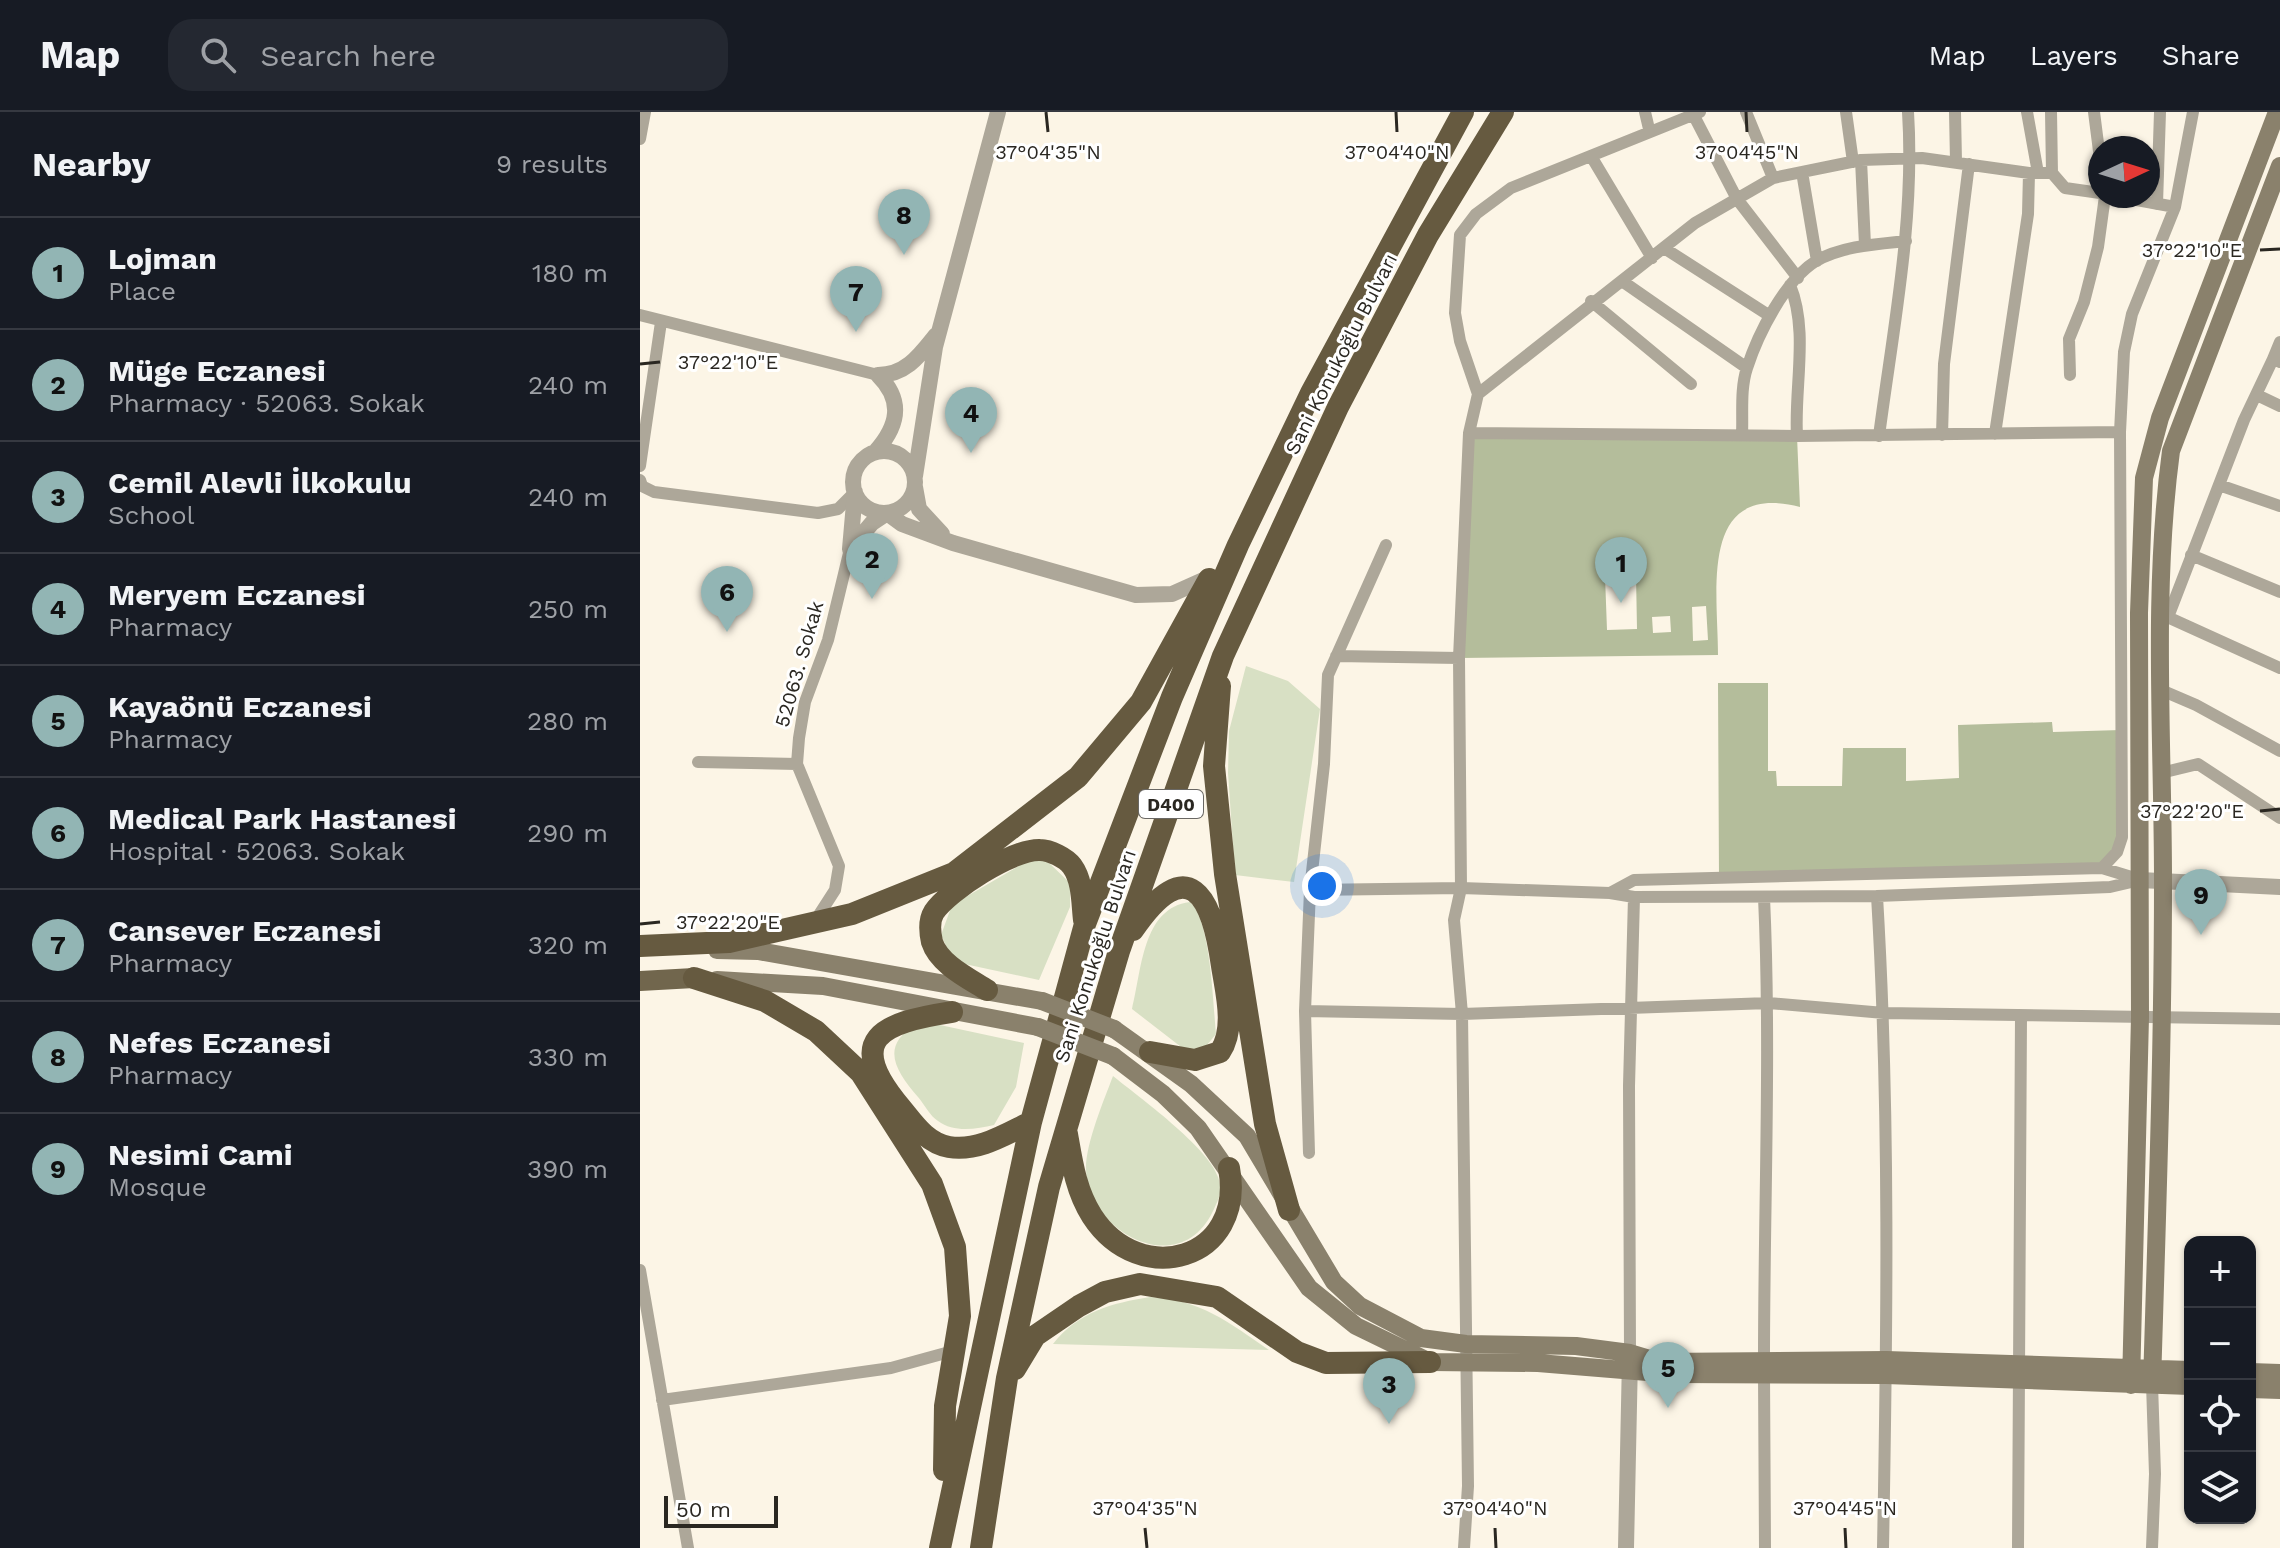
<!DOCTYPE html>
<meta charset="utf-8">
<style>
:root{--surface:#171b24;--page:#242831;--text:#f1f3f6;--muted:#9ea1a6;--line:#363941;--accent:#92b5b4}
body{margin:0;font-family:"Work Sans",sans-serif;background:var(--page);color:var(--text)}
.controls{position:absolute;right:24px;bottom:24px;display:grid;overflow:hidden;border-radius:16px;box-shadow:0 2px 6px #0004}
.controls button{width:72px;height:72px;display:grid;place-items:center;padding:0;border:0;border-bottom:2px solid var(--line);background:var(--surface);color:var(--text);font:40px sans-serif}
.compass{position:absolute;left:1448px;top:24px;width:72px;height:72px;border-radius:50%;background:var(--surface);box-shadow:0 2px 6px #0004;rotate:86deg}
.scale{position:absolute;left:24px;bottom:20px;width:114px;box-sizing:border-box;padding-left:8px;border:4px solid #2a2721;border-top:0;font-size:22px;line-height:28px;white-space:nowrap;color:#2a2721;-webkit-text-stroke:6px #fff;paint-order:stroke}
.you{position:absolute;left:682px;top:774px;width:28px;height:28px;margin:-20px;border:6px solid #fff;border-radius:50%;background:#1a73e8;box-shadow:0 0 0 12px #1a73e833}
.badge{display:grid;place-items:center;width:52px;height:52px;border-radius:50%;background:var(--accent);color:#111;font-size:26px;font-weight:700}
.pin{position:absolute;translate:-50% -66px;filter:drop-shadow(0 2px 4px #0008)}
.pin::after{content:'';position:absolute;top:42px;width:28px;height:24px;background:inherit;clip-path:polygon(0 0,100% 0,50% 100%)}
.list{margin:0;padding:0;list-style:none}
h2{display:flex;justify-content:space-between;align-items:center;height:104px;margin:0;padding:0 32px;font-size:34px}
h2 small{font-size:26px;font-weight:400;color:var(--muted)}
.list li{display:grid;grid-template-columns:52px 1fr auto;gap:24px;align-items:center;box-sizing:border-box;height:112px;padding:0 32px;border-top:2px solid var(--line)}
.list b{display:block;font-size:30px;white-space:nowrap}
.list p{margin:0;font-size:26px;white-space:nowrap;color:var(--muted)}
.list em{font-size:26px;font-style:normal;color:var(--muted)}
.icon{flex:none;width:44px;height:44px;fill:none;stroke:currentColor;stroke-width:2;stroke-linecap:round;stroke-linejoin:round}
.map{position:relative;flex:none;width:1640px;height:1436px;overflow:hidden}
header{display:flex;align-items:center;gap:48px;box-sizing:border-box;height:112px;padding:0 40px;background:var(--surface);border-bottom:2px solid var(--line)}
header strong{font-size:38px}
nav{display:flex;gap:44px;margin-inline-start:auto;font-size:28px}
.search{width:560px;height:72px;background:var(--page);display:flex;align-items:center;gap:20px;box-sizing:border-box;padding:0 28px;border-radius:24px;color:var(--muted);font-size:30px}
main{display:flex}
aside{flex:1;background:var(--surface)}
.map>svg:first-child{display:block}
</style>
<header>
<strong>Map</strong>
<div class="search"><svg class="icon" aria-label="search" viewBox="0 0 24 24"><circle cx="10" cy="10" r="6"/><path d="M15 15l6 6"/></svg>Search here</div>
<nav><a>Map</a><a>Layers</a><a>Share</a></nav>
</header>
<main>
<aside>
<h2>Nearby<small>9 results</small></h2>
<ul class="list">
<li><span class="badge">1</span><div><b>Lojman</b><p>Place</p></div><em>180 m</em></li>
<li><span class="badge">2</span><div><b>Müge Eczanesi</b><p>Pharmacy · 52063. Sokak</p></div><em>240 m</em></li>
<li><span class="badge">3</span><div><b>Cemil Alevli İlkokulu</b><p>School</p></div><em>240 m</em></li>
<li><span class="badge">4</span><div><b>Meryem Eczanesi</b><p>Pharmacy</p></div><em>250 m</em></li>
<li><span class="badge">5</span><div><b>Kayaönü Eczanesi</b><p>Pharmacy</p></div><em>280 m</em></li>
<li><span class="badge">6</span><div><b>Medical Park Hastanesi</b><p>Hospital · 52063. Sokak</p></div><em>290 m</em></li>
<li><span class="badge">7</span><div><b>Cansever Eczanesi</b><p>Pharmacy</p></div><em>320 m</em></li>
<li><span class="badge">8</span><div><b>Nefes Eczanesi</b><p>Pharmacy</p></div><em>330 m</em></li>
<li><span class="badge">9</span><div><b>Nesimi Cami</b><p>Mosque</p></div><em>390 m</em></li>
</ul>
</aside>
<div class="map">
<svg width="1640" height="1436" viewBox="0 0 1640 1436">
<rect width="100%" height="100%" fill="#fcf5e6"/>
<!-- green -->
<path fill="#d8e0c4" d="M606,554L648,569L680,597L654,770L595,763L588,661L589,619Z
M389,748L407,749L430,771V795L399,868L320,851L308,838L301,823L312,793Z
M550,790C571,808 573,893 576,922L563,938H545L492,897C502,858 502,796 550,790Z
M276,913H300L384,931L376,975L354,1013C336,1017 314,1021 298,1009C290,1004 284,992 278,985C256,959 239,934 276,913Z
M473,964C499,985 568,1035 578,1065C583,1079 579,1087 573,1099C540,1169 449,1121 446,1058C445,1033 464,988 473,964Z
M510,1185C562,1188 588,1210 629,1238L413,1232C438,1200 472,1191 510,1185Z"/>
<!-- forest -->
<path fill="#b4bd9b" fill-rule="evenodd" d="M829,321L1157,324L1160,395C1058,369 1078,479 1078,543L819,546ZM996,463L997,517L967,518L965,464ZM1066,494L1068,528L1053,529L1052,495ZM1030,504L1031,520L1013,521L1012,505Z
M1078,571H1128V659H1136L1137,674H1202L1203,636H1266V669L1319,666L1318,613L1412,610L1413,620L1481,618L1482,725L1462,756L1079,766Z"/>
<g fill="none" stroke-linecap="round" stroke-linejoin="round">
<!-- minor -->
<path stroke="#ada799" stroke-width="12" d="M1005,0L1009,17
M1052,0L1097,87L1158,166
M1106,0L1133,66
M1206,0L1213,50
M1315,0L1316,49
M1387,0L1398,61
M1411,0L1412,61
M1454,0L1460,47
M0,27L5,0
M951,44L1012,146
M1221,48L1225,133
M1162,60L1177,149
M1475,84L1535,95
M1517,92L1520,0
M1024,136L1130,204
M982,169L1107,256
M1150,173C1169,219 1154,276 1157,324
M951,189L1051,272
M0,203L238,263
M1633,247L1640,230
M1430,263L1429,227L1444,190L1458,135L1465,84
M838,282L1055,111L1133,66L1221,48L1282,46L1389,61H1412L1425,76L1460,81
M1617,283L1640,294
M829,321L1157,324L1480,320
M1355,322L1388,102L1389,61
M1102,323C1103,302 1100,277 1107,256C1118,222 1145,168 1176,149C1202,134 1237,132 1266,129
M1302,323L1304,252L1329,52
M1239,324C1253,217 1275,108 1268,0
M0,354L21,210
M0,368L2,374L14,380L178,401L198,397L215,380
M1579,373L1640,394
M1551,443L1640,480
M1523,503L1640,556
M1528,505L1604,308L1633,247L1640,250
M696,544L819,546
M1521,578L1556,593L1640,639
M58,650L157,652
M1521,661L1558,652L1640,706
M1462,756L1477,740L1482,725L1480,320L1484,240L1492,202L1535,95L1553,0
M670,778L821,776L970,781L994,785L1237,784L1470,775L1500,768
M970,781L994,768L1462,756L1498,767
M1237,784C1250,1001 1247,1219 1243,1436
M1124,785C1131,939 1124,1093 1124,1247
M175,809L195,778L199,754L157,652L159,626L165,590L188,528L210,437
M665,899L822,902L1129,891L1244,901L1640,907
M669,1041L665,899L670,778L684,652L688,563L746,433
M0,1158L48,1436
M990,1241L989,974L994,785
M1124,1263L1125,1436
M1512,1272L1515,1362L1512,1436
M22,1288L251,1256L313,1239
M824,1436L828,1374L822,902L814,808L821,776L819,546L829,321L838,282L820,229L815,201L820,123L836,102L871,76L1060,0
M1378,1436L1381,904"/>
<!-- tertiary -->
<path stroke="#ada799" stroke-width="16" d="M238,263C266,263 280,243 296,223
M213 370a31 31 0 1 1 62 0a31 31 0 1 1-62 0Z
M236,339C258,314 264,289 238,263
M275,364L295,235L358,0
M275,375L279,397L302,422
M210,437L232,411L247,401L262,412L313,431L496,483L532,482L570,465
M210,437L215,380
M1500,768L1640,775
M986,1436L990,1246"/>
<!-- secondary -->
<path stroke="#8a816c" stroke-width="18" d="M77,838L118,839L402,889
M77,868L183,874L398,915
M474,917L551,972L607,1024L694,1170L720,1194L781,1226L826,1232L936,1234L990,1241L1020,1250L1246,1248L1550,1258
M473,944L523,982L558,1016L669,1176L716,1214L790,1250L898,1251L1032,1262L1246,1263L1550,1274
M1610,1260L1640,1261
M1512,1272C1517,1104 1523,936 1523,769C1523,626 1512,481 1531,339L1640,54
M1491,1273L1500,905L1499,501L1504,366L1520,306L1637,0
M1610,1277L1640,1278"/>
<!-- primary -->
<path stroke="#71664d" stroke-width="20" d="M0,869L54,866"/>
<!-- trunk -->
<path stroke="#665a40" stroke-width="22" d="M580,574L574,654L585,762L625,1012L649,1098
M493,818C548,738 572,783 582,854C586,880 596,917 580,940L555,948L510,940
M0,834L89,830L212,802L314,761L438,665L501,590L569,467
M54,866L125,889L176,919L221,961L292,1072L315,1135L320,1204L305,1294L304,1358
M347,878C328,866 299,852 292,830C290,821 289,808 294,800C309,778 373,737 400,738C410,738 426,746 432,754C443,769 442,791 444,808
M312,900C241,911 202,926 262,997C275,1013 287,1031 309,1035C338,1040 366,1022 391,1010
M427,1022C432,1051 436,1079 452,1104C500,1178 606,1148 589,1056
M375,1257L395,1224L439,1194L465,1180L500,1172L577,1185L657,1240L686,1251L790,1250
M300,1436L391,1010L445,812L532,585L598,433L671,281L823,0
M341,1436L367,1266L409,1075L479,839L583,544L698,295L788,123L863,0"/>
<!-- secondary-bridge -->
<path stroke="#8a816c" stroke-width="18" d="M402,889L474,917
M398,915L473,944"/>
</g>
<!-- ticks -->
<path fill="none" stroke="#2a2721" stroke-width="3" d="M406,0L408,20M756,0L757,20M1106,0L1107,20M1620,138L1640,137M0,252L20,250M1620,699L1640,697M0,812L20,810M505,1416L507,1436M855,1416L856,1436M1205,1416L1206,1436"/>
<g text-anchor="middle" dominant-baseline="central" stroke-width="6" stroke-linejoin="round" paint-order="stroke">
<!-- shield labels -->
<rect fill="#fff" stroke="#6a6864" stroke-width="2" x="499" y="678" width="64" height="28" rx="6"/>
<g font-size="18" font-weight="bold" fill="#2a2721">
<text x="531" y="692">D400</text>
</g>
<!-- street labels -->
<g font-size="20" fill="#2a2721" stroke="#fff">
<text transform="translate(701 242) rotate(-63)">Sani Konukoğlu Bulvarı</text>
<text transform="translate(159 552) rotate(-74)">52063. Sokak</text>
<text transform="translate(455 844) rotate(-72)">Sani Konukoğlu Bulvarı</text>
</g>
</g>
<g font-size="20" text-anchor="middle" fill="#2a2721" stroke="#fff" stroke-width="6" stroke-linejoin="round" paint-order="stroke">
<text x="408" y="47">37°04'35"N</text>
<text x="757" y="47">37°04'40"N</text>
<text x="1107" y="47">37°04'45"N</text>
<text x="1552" y="145">37°22'10"E</text>
<text x="88" y="257">37°22'10"E</text>
<text x="1552" y="706">37°22'20"E</text>
<text x="88" y="817">37°22'20"E</text>
<text x="505" y="1403">37°04'35"N</text>
<text x="855" y="1403">37°04'40"N</text>
<text x="1205" y="1403">37°04'45"N</text>
</g>
</svg>
<div class="controls">
<button>+</button>
<button>−</button>
<button><svg class="icon" aria-label="locate" viewBox="0 0 24 24"><circle cx="12" cy="12" r="6"/><path d="M12 2v4M12 18v4M2 12h4M18 12h4"/></svg></button>
<button><svg class="icon" aria-label="layers" viewBox="0 0 24 24"><path d="M12 4l9 5-9 5-9-5zM3 14l9 5 9-5"/></svg></button>
</div>
<svg class="compass" viewBox="-18 -18 36 36"><path d="M0-13l5 13h-10z" fill="#e53935"/><path d="M0 13l5-13h-10z" fill="#9ea1a6"/></svg>
<div class="scale">50 m</div>
<div class="you"></div>
<div class="pin badge" style="left:981px;top:491px">1</div>
<div class="pin badge" style="left:232px;top:487px">2</div>
<div class="pin badge" style="left:749px;top:1312px">3</div>
<div class="pin badge" style="left:331px;top:341px">4</div>
<div class="pin badge" style="left:1028px;top:1296px">5</div>
<div class="pin badge" style="left:87px;top:520px">6</div>
<div class="pin badge" style="left:216px;top:220px">7</div>
<div class="pin badge" style="left:264px;top:143px">8</div>
<div class="pin badge" style="left:1561px;top:823px">9</div>
</div>
</main>
